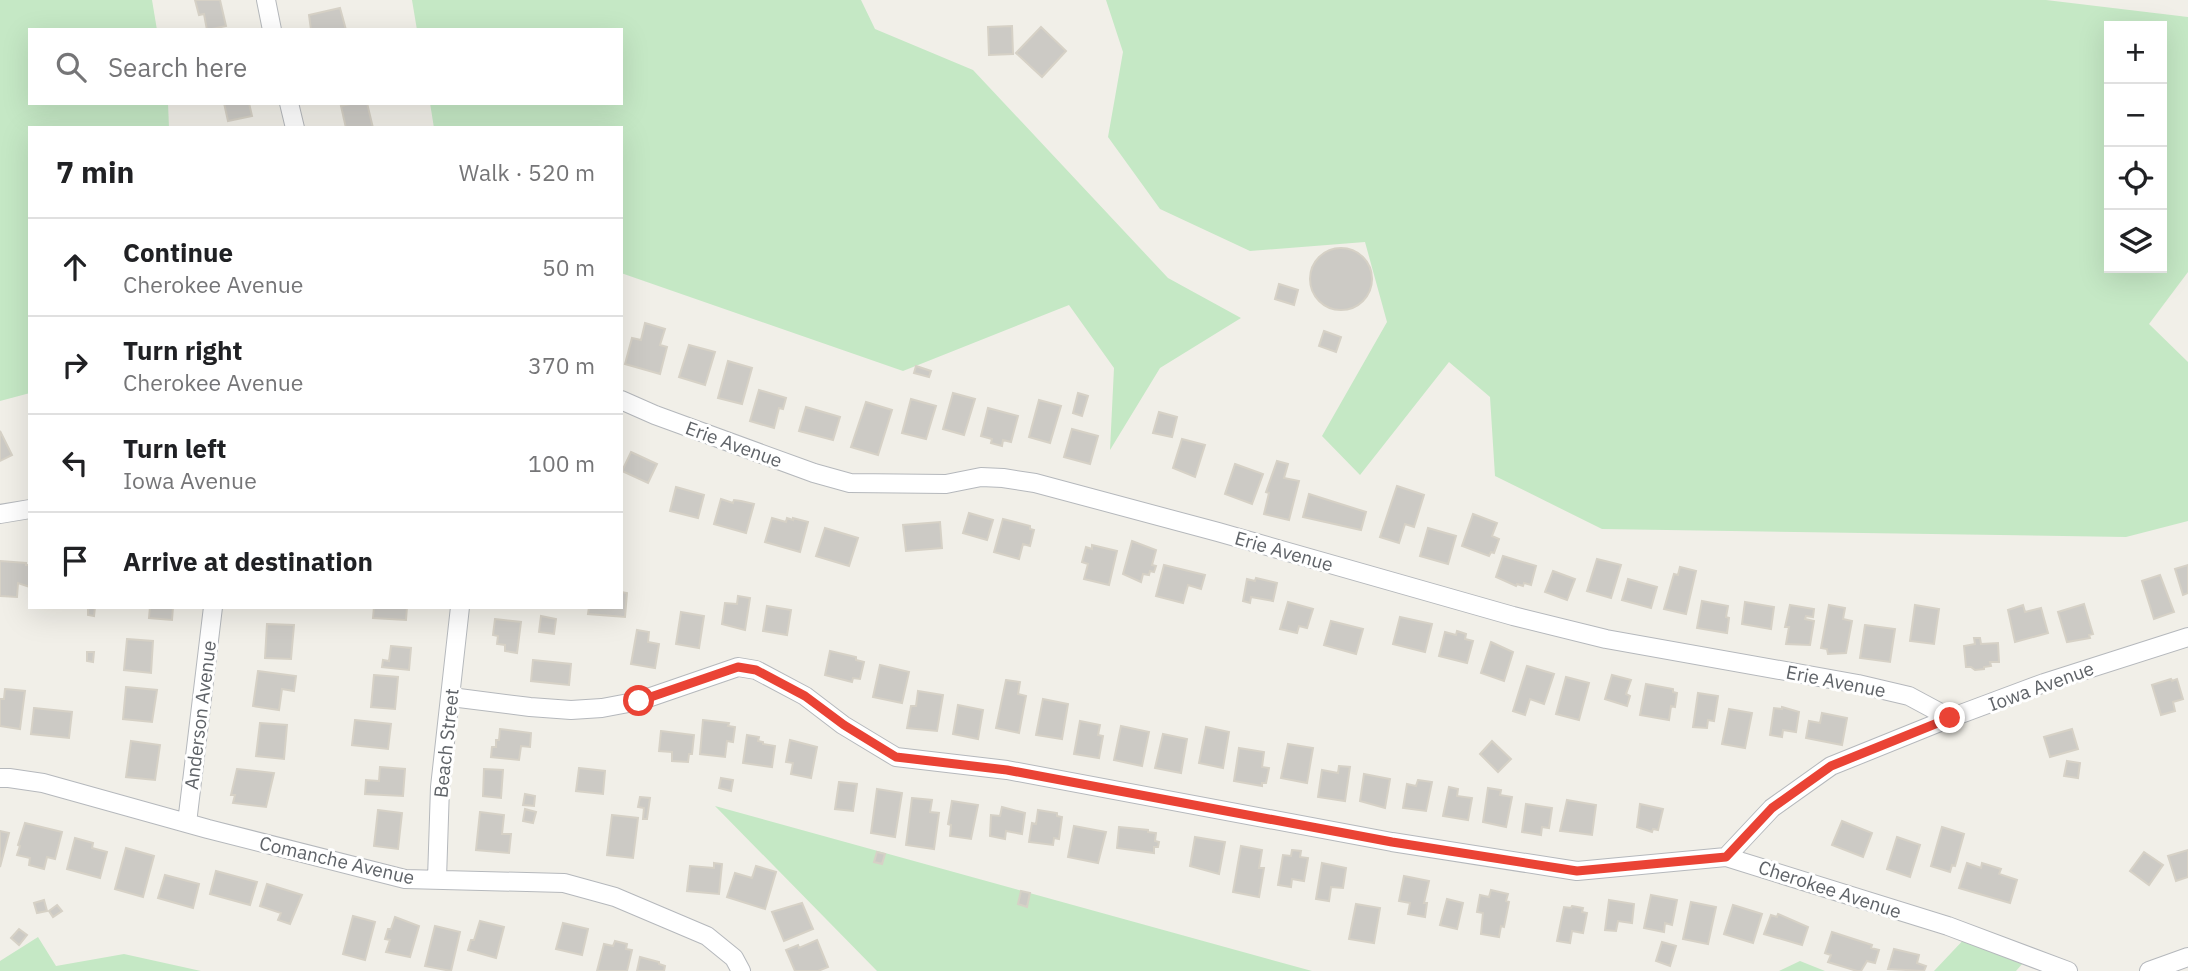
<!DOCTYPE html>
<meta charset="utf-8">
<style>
:root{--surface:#fff;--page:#f6f6f6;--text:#202124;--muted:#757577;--line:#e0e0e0}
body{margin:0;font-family:"IBM Plex Sans",sans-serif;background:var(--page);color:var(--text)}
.controls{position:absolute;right:21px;top:21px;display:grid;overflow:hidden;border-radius:0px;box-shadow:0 7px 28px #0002}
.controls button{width:63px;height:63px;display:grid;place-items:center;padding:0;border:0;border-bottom:2px solid var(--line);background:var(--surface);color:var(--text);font:35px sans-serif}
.stop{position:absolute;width:21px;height:21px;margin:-16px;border:5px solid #ea4335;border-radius:50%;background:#fff}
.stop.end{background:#ea4335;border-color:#fff;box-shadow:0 2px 7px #0008}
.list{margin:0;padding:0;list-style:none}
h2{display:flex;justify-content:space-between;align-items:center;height:91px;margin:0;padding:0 28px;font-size:30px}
h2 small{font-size:23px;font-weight:400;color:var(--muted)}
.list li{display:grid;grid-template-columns:46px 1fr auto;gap:21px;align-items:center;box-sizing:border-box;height:98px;padding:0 28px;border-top:2px solid var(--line)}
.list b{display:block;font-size:26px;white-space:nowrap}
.list p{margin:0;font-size:23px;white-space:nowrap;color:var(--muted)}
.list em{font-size:23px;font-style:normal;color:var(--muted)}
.icon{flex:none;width:38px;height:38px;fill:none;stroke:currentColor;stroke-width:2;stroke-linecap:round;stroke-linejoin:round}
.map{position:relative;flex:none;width:2188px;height:971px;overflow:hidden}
.search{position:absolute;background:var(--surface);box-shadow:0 7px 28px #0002;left:28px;top:28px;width:595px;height:77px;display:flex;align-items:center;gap:18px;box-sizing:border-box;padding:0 24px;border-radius:0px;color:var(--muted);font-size:26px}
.panel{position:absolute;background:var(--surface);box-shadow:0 7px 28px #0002;left:28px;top:126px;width:595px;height:483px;border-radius:0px}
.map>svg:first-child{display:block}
</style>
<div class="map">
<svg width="2188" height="971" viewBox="0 0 2188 971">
<rect width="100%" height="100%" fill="#f1efe8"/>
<!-- green -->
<path fill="#c5e8c5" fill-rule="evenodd" d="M0,0H152L157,30H30V103H168L169,128H30V393L0,401Z
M412,0H861L875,29L973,70L1168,278L1241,318L1160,368L1110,450L1114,368L1069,305L903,371L621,273V128H434L430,103H621V30H417Z
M1106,0H2046L2188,17V272L2149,324L2188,362V521L2126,537L1602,529L1495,476L1490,397L1449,362L1360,475L1322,436L1387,322L1365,242L1250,251L1160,209L1108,137L1123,52ZM2109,26H2162V268H2109Z
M715,806L1312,971H877Z
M1969,934L2029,956L2016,971H1934Z
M38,937L56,966L124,954L201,971H0V961Z
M1800,961L1825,971H1779Z"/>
<!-- building -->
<path fill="#cccac5" stroke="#d6d1c6" stroke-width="2" d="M195,0H220L226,26L207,30L204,14L199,15Z
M340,8L346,30H311L309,15Z
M1012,26L1013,54L989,55L988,27Z
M1041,27L1066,51L1042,77L1016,53Z
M224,103H249L252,116L228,121Z
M355,103H367L373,128H346L341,106Z
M1310 279a31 31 0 1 1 62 0a31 31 0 1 1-62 0Z
M1279,284L1298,290L1294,305L1275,299Z
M645,323L665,329L660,345L667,347L660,374L625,364L632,338L641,340Z
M1324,331L1341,337L1336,352L1319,346Z
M689,345L715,352L705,385L679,377Z
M728,361L752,368L742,404L718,398Z
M916,366L931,371L929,377L914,373Z
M759,390L786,398L783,409L779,408L774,428L750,421Z
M953,393L975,399L964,435L943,429Z
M1078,393L1088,396L1082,416L1073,413Z
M911,399L936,406L926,439L902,433Z
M1039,400L1061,406L1050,443L1029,437Z
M866,402L892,410L878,455L851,447Z
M806,407L840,417L833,440L799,431Z
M988,408L1018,416L1011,442L1003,440L1002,446L991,443L992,439L981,436Z
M1159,412L1177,417L1172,437L1153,433Z
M1072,429L1098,436L1090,464L1064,457Z
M0,431L12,455L0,461Z
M1182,439L1205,445L1195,477L1173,468Z
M631,452L657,464L648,483L622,471Z
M1277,461L1288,464L1284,478L1299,481L1289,520L1264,514L1269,493L1266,492Z
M1235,464L1263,474L1252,504L1225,494Z
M1397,486L1424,495L1414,527L1405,524L1399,543L1380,537Z
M676,487L704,495L698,518L670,511Z
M1309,494L1366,512L1361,530L1303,517Z
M721,499L733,503L734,500L741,501L754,504L746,533L714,524Z
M969,513L993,520L987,540L963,533Z
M1473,514L1497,523L1492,536L1499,539L1494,553L1491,552L1489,556L1462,546Z
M772,518L786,522L787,518L793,520V518L808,522L800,552L765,542Z
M1003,519L1030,526V529L1034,530L1030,546L1023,544L1019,559L994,552Z
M940,522L942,548L906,551L903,525Z
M825,528L858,538L849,566L816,556Z
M1428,528L1456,536L1448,564L1420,556Z
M1132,541L1156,550L1152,565L1156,566L1154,572L1150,571L1149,575L1143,574L1141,582L1123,574Z
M1092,545L1117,551L1109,585L1084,579L1088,564L1082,562L1086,547L1092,549Z
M1503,556L1536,566L1531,585L1524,583L1523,586L1517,584L1516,586L1496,577Z
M1597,559L1621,565L1611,598L1587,591Z
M0,561L26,563V565H30V587L18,583L17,597L0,596Z
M1164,565L1205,575L1201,589L1188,585L1183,603L1156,596Z
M2188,565V593L2183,595L2175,569Z
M1680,567L1696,571L1686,614L1664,609L1674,574L1678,575Z
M1553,571L1575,579L1567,600L1545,592Z
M2160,575L2174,612L2154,619L2142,581Z
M1256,578L1277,583L1273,601L1251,597L1250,603L1243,601L1247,579L1255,581Z
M1628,579L1657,587L1651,608L1622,600Z
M621,592L627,593L625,617L588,614L589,607H621Z
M738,596L750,598L745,630L722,624L725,603L737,604Z
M1702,601L1728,606L1726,617L1729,618L1727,633L1697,628Z
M1288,602L1313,609L1307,628L1299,626L1297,633L1280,629Z
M1745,602L1774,607L1771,629L1742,624Z
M2084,604L2093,634L2089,635L2090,638L2067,642L2058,612Z
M1790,605L1814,609L1813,617L1806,616L1805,619L1814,621L1810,645L1786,644L1789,627H1785Z
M1829,605L1845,608L1843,619L1852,621L1846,653L1828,654L1827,649L1821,648Z
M1915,605L1939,609L1934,644L1910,641Z
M2023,605L2025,612L2041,608L2048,633L2015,642L2008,610Z
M767,606L791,610L787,635L763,631Z
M88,607H95L94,616L88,615Z
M150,607H173L172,620L149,618Z
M374,607H407L406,620L373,618Z
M681,612L704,616L699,648L676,644Z
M541,616L556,619L554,634L539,632Z
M1400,617L1432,624L1425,652L1393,644Z
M495,619L521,622L517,653L505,651V645L497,644L498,636L493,635Z
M1331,621L1363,629L1356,654L1324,645Z
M267,624L294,625L291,659L265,658Z
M1865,625L1895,629L1890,662L1860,658Z
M637,630L649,632L648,642L659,644L655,668L631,664Z
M1457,631L1466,634L1465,639L1473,641L1467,663L1439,656L1445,632L1456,635Z
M1974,638H1980L1981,644L1998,643L1999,662H1990L1991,666L1984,667V669L1975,670L1971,667H1966L1964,646L1975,644Z
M127,639L153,641L151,673L124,670Z
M1491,642L1513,652L1504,681L1481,673Z
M391,646L411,648L409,670L382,667L383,660L389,661Z
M830,651L856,657V660L864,662L860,679L853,678L852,682L825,675Z
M87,652H94L93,662L87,661Z
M533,660L571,664L569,685L531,681Z
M880,665L909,672L902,703L873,697Z
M1527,666L1554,674L1544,704L1530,699L1525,715L1513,711Z
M258,671L296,676L294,691L282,689L279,710L253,706Z
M374,675L398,677L395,709L371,707Z
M1612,675L1631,680L1626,694L1630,696L1627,706L1605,699Z
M1566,677L1589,683L1579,720L1556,714Z
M2171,679L2172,681L2177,679L2183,699L2173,702L2175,711L2161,715L2152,685Z
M1006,680L1020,682L1018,694L1026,696L1019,733L996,728Z
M1646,684L1673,689V692L1677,693L1675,707L1671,706L1669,720L1640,715Z
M126,687L157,690L152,722L123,719Z
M5,689L25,691L20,729L0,726V699H4Z
M918,691L943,695L937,731L907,728L911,706H916Z
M1698,693L1718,696L1714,721L1708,720L1707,728L1693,727Z
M1043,699L1068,704L1062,739L1036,735Z
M958,705L983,710L978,739L953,734Z
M1782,707L1799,712L1796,732L1783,730L1782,737L1770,735L1774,708L1782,709Z
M34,708L72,712L69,738L31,734Z
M1729,709L1752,713L1745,748L1722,744Z
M1822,713L1847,718L1842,745L1806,738L1809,721L1820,723Z
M355,720L391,724L388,749L352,745Z
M703,720L729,723L728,726L735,727L733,742L727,741L725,757L700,754Z
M1080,721L1100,725L1098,735L1103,736L1099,758L1074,754Z
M260,723L287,725L284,759L256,756Z
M1121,726L1149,732L1142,766L1114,760Z
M1206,727L1229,732L1223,768L1199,763Z
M500,729L531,733L530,747L521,746L519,760L491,757L492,747H496V740H499Z
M2072,729L2078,749L2050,757L2044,737Z
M661,731L694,735L692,754H689L688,762L672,761V752L659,751Z
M1163,734L1187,739L1181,773L1155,768Z
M747,735L759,737L758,741L763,742V744L775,746L772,767L743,763Z
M790,740L817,747L811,778L791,774L793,763L786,762Z
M131,741L160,745L155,780L126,777Z
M1492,741L1511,759L1498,772L1480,754Z
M1288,744L1313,748L1307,783L1281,778Z
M1239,748L1264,752L1262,767L1269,768L1266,783H1262V786L1234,781Z
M2067,761L2080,763L2078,778L2064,776Z
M1339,766L1350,767L1345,801L1318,797L1322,770L1338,773Z
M380,767L405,769L403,796L365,794L366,780L379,781Z
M579,768L605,771L603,794L576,791Z
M237,769L274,773L266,807L233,803L235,795H231Z
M484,769L503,770L501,798L483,796Z
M1364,774L1390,779L1385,808L1360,801Z
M721,778L733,780L731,791L719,788Z
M1418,780L1432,782L1426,811L1403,808L1407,784L1416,786Z
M839,782L857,784L853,811L835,809Z
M1449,787L1458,789L1457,796L1472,798L1468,820L1443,816Z
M1488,788L1501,790L1500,795L1512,797L1506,827L1483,822Z
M877,789L902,793L895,837L871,833Z
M525,794L535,796L534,806L523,805Z
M640,797L650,798L647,819H643L644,808L638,807Z
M912,798L932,800L930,812L939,813L934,849L906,845Z
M1567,800L1596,805L1592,835L1560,831Z
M952,801L978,805L971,839L950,836L951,825L948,824Z
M1526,804L1552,808L1549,828L1542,827L1541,835L1522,832Z
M1640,804L1663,809L1658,830L1653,829L1652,832L1637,827Z
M1002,807L1025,813L1022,834L1006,831L1005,839L990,836L991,815L1000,816Z
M525,809L536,812L533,823L523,821Z
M378,810L402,813L398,849L374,846Z
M1038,810L1057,813V816L1062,817L1059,839L1054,838L1053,845L1029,842L1032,823L1036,824Z
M480,812L504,815L502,834H511L509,853L476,850Z
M612,815L638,818L633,858L607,855Z
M1842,821L1872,833L1863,857L1832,845Z
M25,823L62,832L55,859L47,857L44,869L29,865L30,858L17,855L20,846L18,845Z
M1074,826L1106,832L1098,863L1068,857Z
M1119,827L1148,830V832L1156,833L1155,841L1159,842L1158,847H1154V853L1117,848Z
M1942,827L1964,834L1955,866L1952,865L1950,872L1931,866Z
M0,831L9,833L0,867Z
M1195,837L1225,842L1219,874L1190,866Z
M1897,837L1920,845L1910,877L1887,869Z
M75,838L93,843L92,848L107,852L100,878L67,869Z
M1241,846L1262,850L1259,868H1264L1259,897L1233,892Z
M126,848L154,856L143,897L115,889Z
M1292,850L1301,851L1300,857L1308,858L1304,881L1292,879L1291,887L1278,885L1283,855L1291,856Z
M2188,850V877L2176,881L2168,856Z
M877,852L885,854L882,864L874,862Z
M2144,852L2163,865L2149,885L2130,871Z
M714,863L722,864L719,894L687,891L690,866L714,868Z
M1322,863L1346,868L1343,888L1331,887L1329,901L1316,899Z
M1967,863L1981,868L1982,863L2001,869L1999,874L2017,880L2010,903L1959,888Z
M756,866L776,872L765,909L727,897L735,873L752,878Z
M216,871L257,882L250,905L210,894Z
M165,875L199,884L193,908L158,898Z
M1404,876L1429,881L1424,903H1427L1425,917L1408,914L1410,903L1399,901Z
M267,884L302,895L290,924L278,920L281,913L260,906Z
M1491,890L1508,894L1506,901L1509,902L1504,927L1501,926L1499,937L1481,934L1483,913L1477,912L1480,895L1489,897Z
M1021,891L1030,893L1027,907L1018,904Z
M1651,895L1677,900L1672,925L1665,923L1664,932L1644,928Z
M1447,899L1463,903L1457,929L1440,925Z
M44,900L47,911L37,913L34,903Z
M1609,900L1634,904L1632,923L1618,921L1616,931L1605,930Z
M1691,902L1716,907L1708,944L1683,939Z
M802,903L813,929L784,941L772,912Z
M1356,904L1380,908L1374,943L1349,939Z
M57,905L62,911L53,917L49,911Z
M1733,905L1762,914L1753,943L1724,934Z
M1572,906L1583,908L1582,912L1587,913L1583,933L1572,931L1570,943L1557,941L1564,907L1571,908Z
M1778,914L1808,927L1802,945L1764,934L1771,915L1777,917Z
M353,916L375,922L365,960L343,954Z
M395,917L419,926L410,957L386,952L390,940L385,939L388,929H391Z
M480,921L504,927L496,958L468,950L471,940H474Z
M563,923L588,929L582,955L556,949Z
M435,926L460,932L451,971L425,966Z
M19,929L27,935L19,945L11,938Z
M1832,932L1872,945L1871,948L1879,950L1875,963L1867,961L1861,971H1857L1828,962L1831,955L1825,953Z
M817,940L828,967L818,971H795L786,950L798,945L799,948Z
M615,941L627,944L626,949L632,950L627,971H597L604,944L613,946Z
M1662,942L1676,946L1670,966L1656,961Z
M1894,949L1919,955L1917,963L1926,966L1924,971L1888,969Z
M640,957L659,962V964L665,966L664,971H637Z"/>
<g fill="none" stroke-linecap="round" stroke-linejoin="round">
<!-- minor casing -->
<g stroke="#b5b8bc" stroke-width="20">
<path id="minor" d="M266,0L272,30
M289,103L295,128
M621,400L655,415L814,473L850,483L946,484L981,477L1003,478L1035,483L1218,532L1513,616L1606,639L1858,684L1909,696L1950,718
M0,514L30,509
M451,697L530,707L571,710L602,708L639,701L738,667L756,670L805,696L843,725L896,757L1007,770L1392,842L1577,871L1726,857L1948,926L2068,971
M0,778H9L43,783L208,829L405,879L564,883L615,897L707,936L734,958L741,971
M187,823L213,607
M1726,857L1772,808L1831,766L1950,718L2044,683L2188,637
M437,879L440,787L460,607
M2149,971L2188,957"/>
</g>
<!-- minor -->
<use href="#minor" stroke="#fff" stroke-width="18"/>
</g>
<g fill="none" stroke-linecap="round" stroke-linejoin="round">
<!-- route -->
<path stroke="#ea4335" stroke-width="9" d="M639,701L738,667L756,670L805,696L844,725L896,757L1007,770L1392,842L1577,871L1726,857L1772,808L1831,766L1950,718"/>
</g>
<g text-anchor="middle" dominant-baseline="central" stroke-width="6" stroke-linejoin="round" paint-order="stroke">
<!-- street labels -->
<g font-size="19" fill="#5f6368" stroke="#fff">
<text transform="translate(734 444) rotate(20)">Erie Avenue</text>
<text transform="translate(1284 551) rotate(16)">Erie Avenue</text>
<text transform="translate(1836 681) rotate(11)">Erie Avenue</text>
<text transform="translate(2041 686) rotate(-20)">Iowa Avenue</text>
<text transform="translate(200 715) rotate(-83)">Anderson Avenue</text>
<text transform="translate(446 743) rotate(-84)">Beach Street</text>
<text transform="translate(337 860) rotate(13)">Comanche Avenue</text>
<text transform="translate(1830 889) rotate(18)">Cherokee Avenue</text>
</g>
</g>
</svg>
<div class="controls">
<button>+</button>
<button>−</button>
<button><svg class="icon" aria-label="locate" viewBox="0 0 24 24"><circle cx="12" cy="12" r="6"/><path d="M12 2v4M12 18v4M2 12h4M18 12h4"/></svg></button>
<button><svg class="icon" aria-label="layers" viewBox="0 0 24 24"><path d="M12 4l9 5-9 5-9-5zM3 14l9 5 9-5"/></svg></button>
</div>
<div class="stop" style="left:639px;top:701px"></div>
<div class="stop end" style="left:1950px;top:718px"></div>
<div class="search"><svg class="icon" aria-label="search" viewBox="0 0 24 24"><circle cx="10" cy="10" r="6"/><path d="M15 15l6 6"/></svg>Search here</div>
<section class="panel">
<h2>7 min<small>Walk · 520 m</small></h2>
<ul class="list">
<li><svg class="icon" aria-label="ahead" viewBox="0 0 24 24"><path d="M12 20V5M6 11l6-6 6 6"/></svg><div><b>Continue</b><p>Cherokee Avenue</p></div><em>50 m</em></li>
<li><svg class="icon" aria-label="right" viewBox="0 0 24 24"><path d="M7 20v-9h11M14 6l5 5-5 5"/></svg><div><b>Turn right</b><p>Cherokee Avenue</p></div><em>370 m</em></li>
<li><svg class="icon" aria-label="left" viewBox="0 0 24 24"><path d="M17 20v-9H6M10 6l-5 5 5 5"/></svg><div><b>Turn left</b><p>Iowa Avenue</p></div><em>100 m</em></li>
<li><svg class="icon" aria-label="arrive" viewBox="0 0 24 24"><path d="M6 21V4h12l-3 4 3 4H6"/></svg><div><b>Arrive at destination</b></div></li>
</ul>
</section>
</div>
